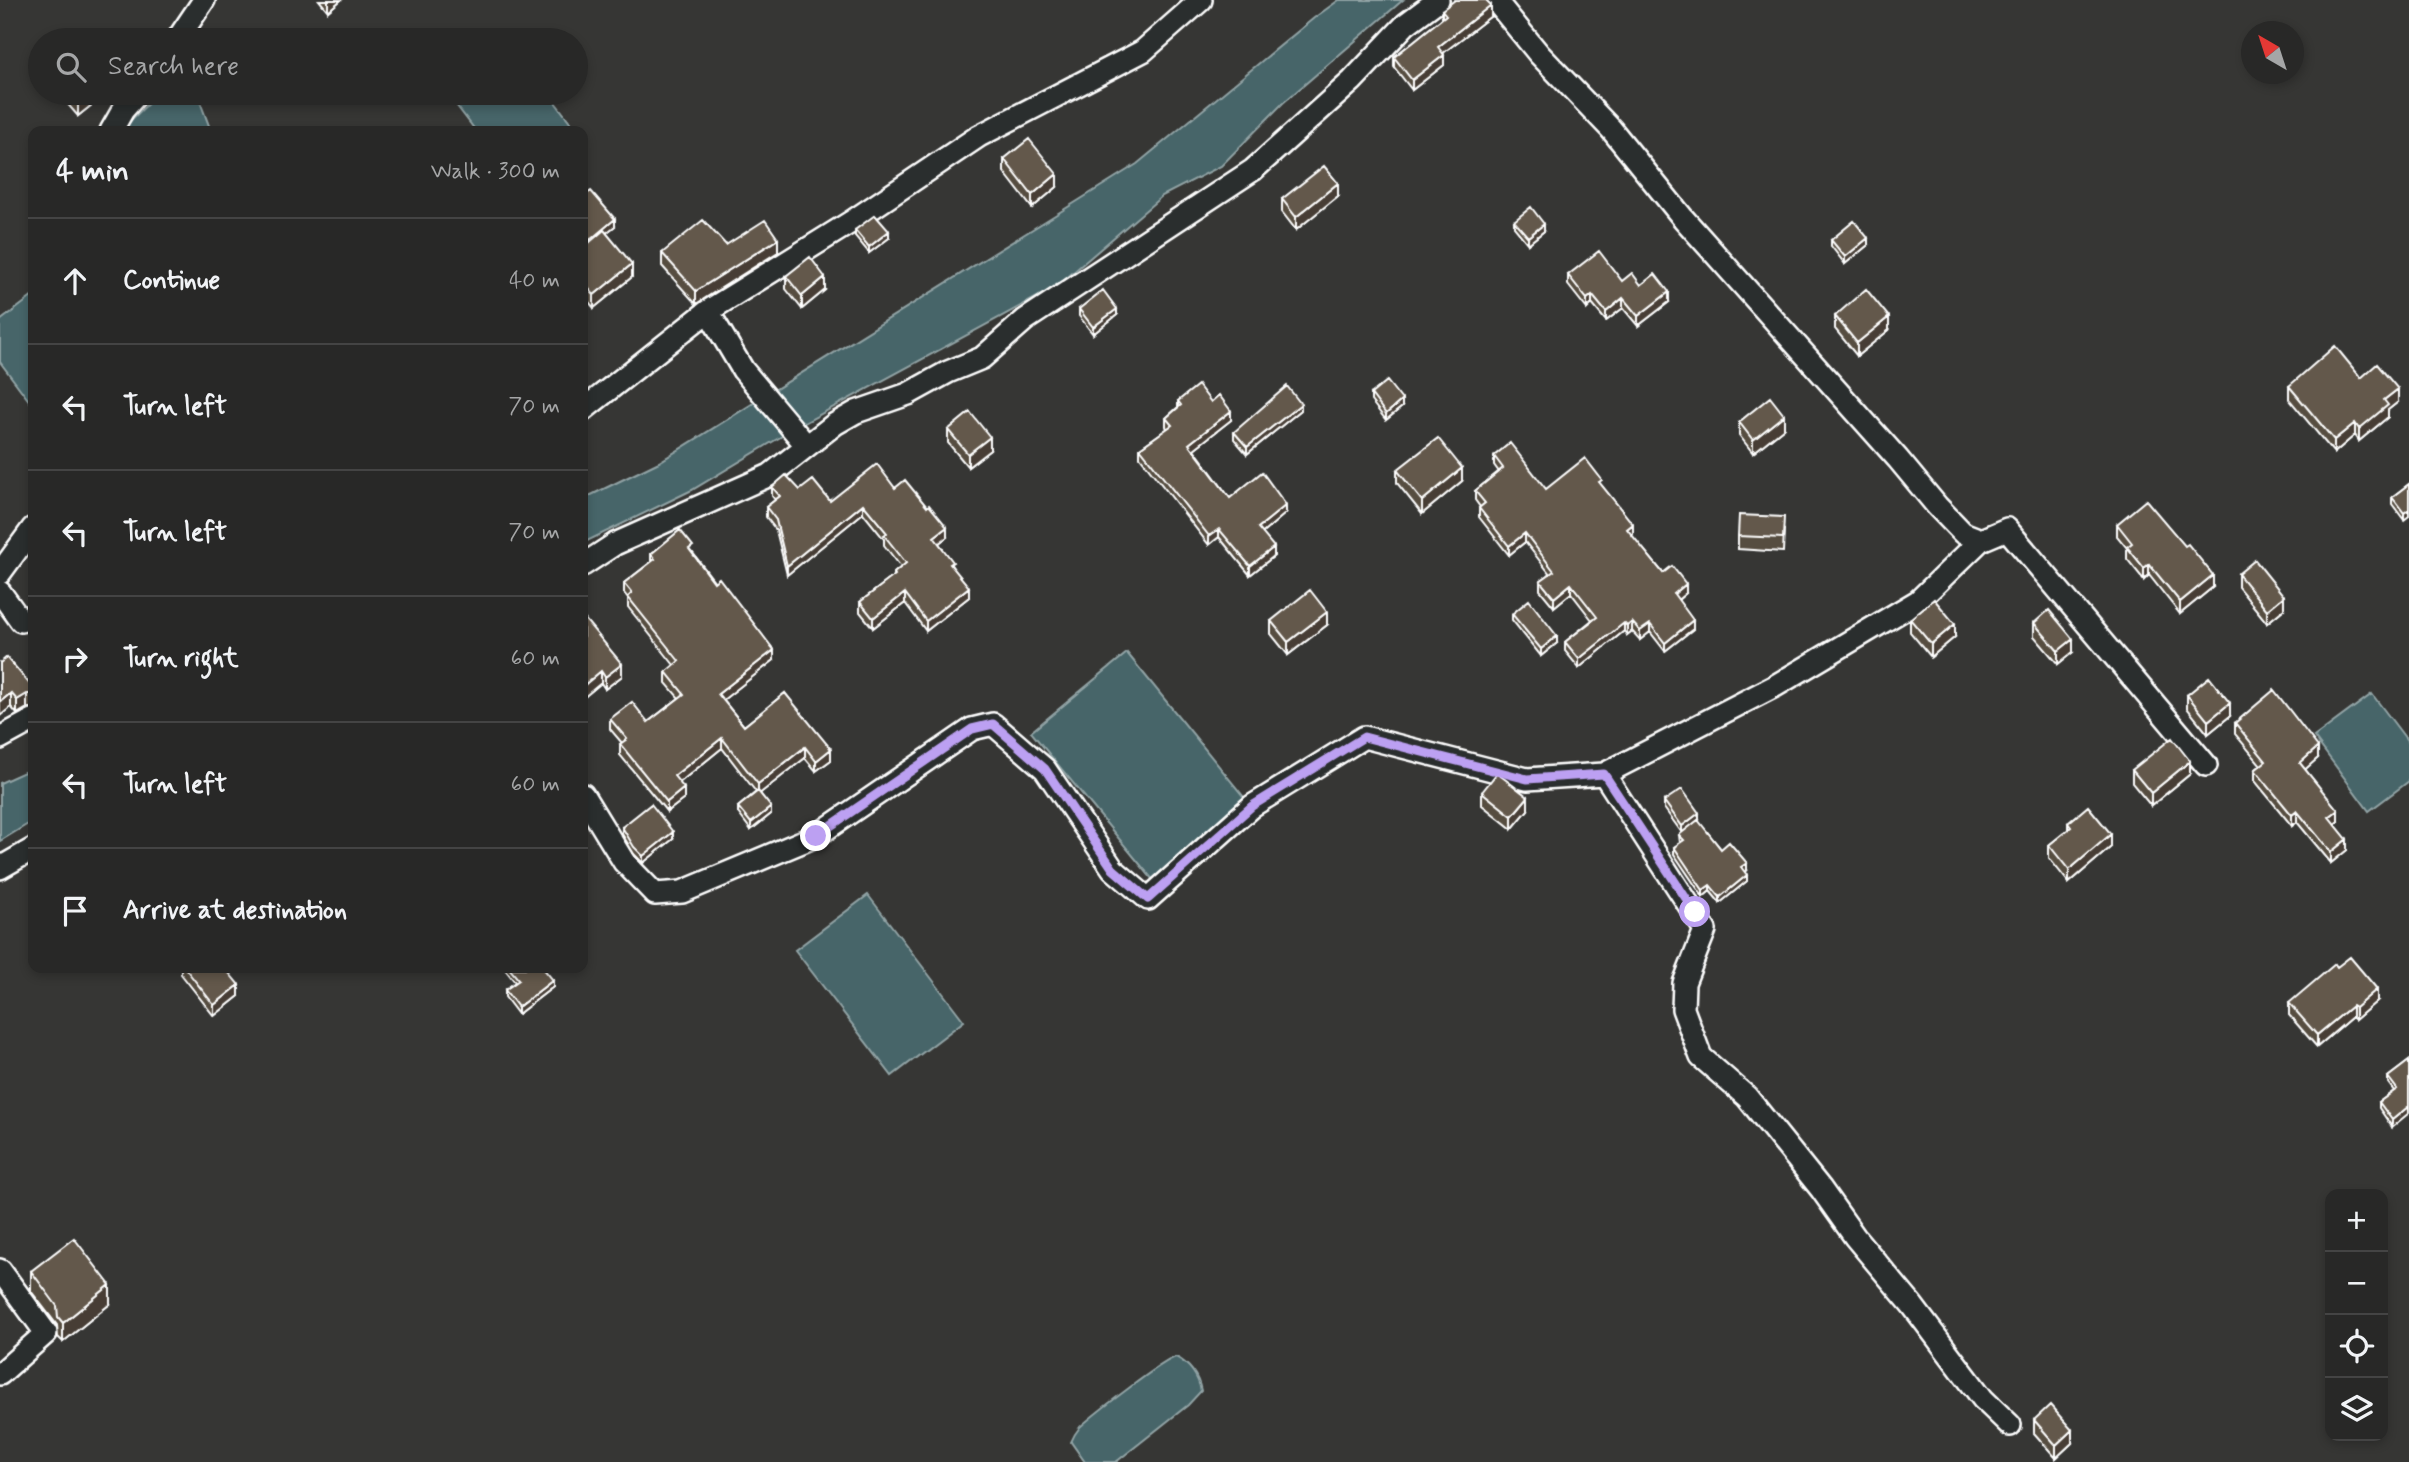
<!DOCTYPE html>
<meta charset="utf-8">
<style>
:root{--surface:#282827;--page:#30302f;--text:#f1f3f6;--muted:#a5a6a7;--line:#444}
body{margin:0;font-family:Mynerve,sans-serif;background:var(--page);color:var(--text)}
.controls{position:absolute;right:21px;bottom:21px;display:grid;overflow:hidden;border-radius:14px;box-shadow:0 4px 10px #0003}
.controls button{width:63px;height:63px;display:grid;place-items:center;padding:0;border:0;border-bottom:2px solid var(--line);background:var(--surface);color:var(--text);font:35px sans-serif}
.compass{position:absolute;left:2241px;top:21px;width:63px;height:63px;border-radius:50%;background:var(--surface);box-shadow:0 4px 10px #0003;rotate:321deg}
.stop{position:absolute;width:21px;height:21px;margin:-16px;border:5px solid #bca0f2;border-radius:50%;background:#fff}
.stop.end{background:#bca0f2;border-color:#fff;box-shadow:0 2px 7px #0008}
.list{margin:0;padding:0;list-style:none}
h2{display:flex;justify-content:space-between;align-items:center;height:91px;margin:0;padding:0 28px;font-size:30px}
h2 small{font-size:23px;font-weight:400;color:var(--muted)}
.list li{display:grid;grid-template-columns:46px 1fr auto;gap:21px;align-items:center;box-sizing:border-box;height:126px;padding:0 28px;border-top:2px solid var(--line)}
.list b{display:block;font-size:26px;white-space:nowrap}
.list em{font-size:23px;font-style:normal;color:var(--muted)}
.icon{flex:none;width:38px;height:38px;fill:none;stroke:currentColor;stroke-width:2;stroke-linecap:round;stroke-linejoin:round}
.map{position:relative;flex:none;width:2409px;height:1462px;overflow:hidden}
.search{position:absolute;background:var(--surface);box-shadow:0 4px 10px #0003;left:28px;top:28px;width:560px;height:77px;display:flex;align-items:center;gap:18px;box-sizing:border-box;padding:0 24px;border-radius:38px;color:var(--muted);font-size:26px}
.panel{position:absolute;background:var(--surface);box-shadow:0 4px 10px #0003;left:28px;top:126px;width:560px;height:847px;border-radius:14px}
.map>svg:first-child{display:block}
</style>
<div class="map">
<svg width="2409" height="1462" viewBox="0 0 2409 1462">
<rect width="100%" height="100%" fill="#363634"/>
<filter id="ink" filterUnits="userSpaceOnUse"><feTurbulence type="fractalNoise" baseFrequency=".0143" numOctaves="2"/><feDisplacementMap in="SourceGraphic" scale="14" xChannelSelector="R" yChannelSelector="G"/><feConvolveMatrix kernelMatrix="1 2 1 2 8 2 1 2 1" color-interpolation-filters="sRGB"/></filter>
<g filter="url(#ink)">
<!-- water -->
<path fill="#476569" stroke="#91a3a5" stroke-width="2" d="M1339,0H1403L1283,103L1221,166L1162,196L1056,287L804,423L692,490L583,543V499L659,462L1137,164L1314,18Z
M159,93H194L199,99L211,131H126V125Z
M447,93H548L577,131H476Z
M33,296V406L0,362V321Z
M1127,653L1248,802L1153,880L1031,732Z
M2372,694L2409,743V781L2369,811L2314,737Z
M33,768V821L0,841V783Z
M868,895L964,1021L892,1076L795,950Z
M1176,1357C1189,1364 1198,1376 1201,1391L1188,1405L1116,1462H1085L1071,1442C1073,1437 1076,1432 1080,1427C1092,1416 1163,1360 1176,1357Z"/>
<g fill="none" stroke-linecap="round" stroke-linejoin="round">
<!-- minor casing -->
<g stroke="#fff" stroke-width="26">
<path id="minor" d="M1495,0L1539,54L1611,129L1683,218L1898,459L1937,506L1963,533L1981,540L2007,529L2206,765
M177,40L204,0
M111,131L123,110L138,93
M708,311L743,370L806,445
M583,410L708,311L851,222L979,136L1143,51L1201,0
M583,565L615,544L770,475L835,424L856,412L908,394L948,372L982,358L1025,320L1253,170L1352,81L1406,24L1438,0
M0,573L33,528
M0,592L21,621
M0,738L33,720
M1604,774L1705,930L1684,983L1683,1009L1701,1057L1747,1097L1821,1189L1855,1237L1912,1305L1983,1399L2010,1425
M583,795L624,862L655,894L682,892L816,836L972,729L993,724L1045,769L1113,869L1148,899L1252,806L1364,737L1527,779L1604,774L1775,686L1918,601L1981,540
M0,868L33,849
M0,1270L46,1333L0,1374"/>
</g>
<!-- minor -->
<use href="#minor" stroke="#2a2d2e" stroke-width="21"/>
</g>
<!-- wall -->
<path fill="#564d41" stroke="#fff" stroke-width="2" d="M319,0H341L328,11Z
M1442,10L1491,16L1443,53L1444,65L1412,90L1394,67V57L1442,19Z
M58,93H98V100L78,116Z
M1004,159L1057,187L1032,208L1004,172Z
M1338,196L1296,230L1282,212V199Z
M583,197L615,226L606,233L632,277L594,308L583,295V248L588,244L583,237Z
M1514,221L1544,231L1528,244L1514,227Z
M855,230L889,238L869,253L855,236Z
M1831,240L1868,245L1845,264L1831,246Z
M726,245L778,252L696,304L662,266V253Z
M1568,275L1622,281L1641,285L1669,302L1638,326L1623,308L1606,321L1592,304L1587,309L1568,285Z
M786,276L825,290L802,309L786,289Z
M1079,309L1117,315L1093,334L1079,316Z
M1835,316L1889,330L1857,356L1835,329Z
M2361,378L2398,402L2388,410V417L2359,441L2355,435L2334,453L2289,399V386Z
M1371,394L1402,407L1386,420L1371,401Z
M1178,401L1211,402L1231,420L1194,449L1230,498L1286,513L1262,533L1274,556L1250,575L1219,537L1209,545L1140,457V448L1167,429L1166,426V418L1178,407Z
M1301,410L1247,454L1234,439V432Z
M1739,422L1784,428L1753,453L1739,435Z
M948,430L990,450L968,467L948,443Z
M1494,456L1546,489L1602,486L1633,533L1631,535L1663,573L1686,593L1678,600L1693,629L1665,651L1650,632L1640,640L1632,631L1627,635L1624,631L1579,668L1565,651V642L1592,620L1571,593L1554,607L1540,590V581L1550,574L1525,542L1509,555L1479,517V508L1480,507L1475,500V491L1499,472L1494,465Z
M1397,470L1462,481L1422,514L1397,483Z
M2409,484L2404,520L2392,504V497Z
M772,487L800,490L830,501L895,488L947,537L939,543L969,597L926,631L905,603L873,628L860,612V602L894,576V573L901,567L884,545V539L863,513L787,575L776,530L766,517V507L775,500L772,496Z
M2117,524L2213,587L2180,614L2149,575L2144,580L2127,559V548L2117,536Z
M1784,530L1783,552L1738,549V536Z
M693,553L774,660L723,700L744,726L785,693L831,760L816,771L805,758L760,793L771,814L751,830L738,813V807L756,792L722,748L679,783L684,799L667,812L620,755V744L622,743L610,729V719L648,722L679,698L666,683V672L674,665L628,607V598L624,593V583L651,562V554Z
M2238,574L2284,609L2267,623L2238,587Z
M1512,614L1557,643L1541,656L1512,620Z
M583,617L622,676L605,689L601,683L583,698Z
M1910,619L1955,637L1931,657L1910,632Z
M1271,621L1327,625L1288,655L1271,634Z
M2034,623L2073,652L2058,664L2034,636Z
M0,663L33,688V708H27L17,714L11,707Z
M2187,695L2230,716L2208,734L2187,708Z
M2235,723L2318,758L2305,769L2338,821L2335,824L2347,850L2331,863L2297,822L2292,826L2255,781V770L2261,765L2235,734Z
M2132,770L2190,774L2151,806L2132,783Z
M1482,792L1528,810L1512,829L1482,805Z
M1664,801L1699,820L1698,821L1721,849L1747,870L1744,871L1747,881L1720,903L1710,891L1703,897L1674,854V847L1680,843L1679,835L1682,833L1664,808Z
M2068,823L2111,847L2069,883L2049,858V845L2068,830Z
M622,827L673,839L643,863L634,854L622,834Z
M181,968H225L239,996L214,1016L181,974Z
M504,968H543L553,987L518,1014L505,997V990L515,982Z
M2377,1001L2355,1020L2352,1017L2317,1047L2289,1015V1003Z
M2409,1061L2392,1127L2379,1108V1102L2394,1091L2388,1083V1077Z
M31,1271L110,1304L63,1342L58,1337L57,1325L31,1291Z
M2034,1420L2072,1443L2056,1458L2034,1433Z"/>
<!-- shaded-wall -->
<path fill="#463e35" stroke="#fff" stroke-width="2" d="M328,0H341L328,11Z
M1491,5V16L1438,57V47Z
M1444,55V65L1412,90V80Z
M90,93H98V100L78,116V103Z
M1057,174V187L1032,208V195Z
M1338,183V196L1296,230V217Z
M615,219V226L590,246V240Z
M1544,224V231L1528,244V237Z
M889,231V238L869,253V247Z
M1868,238V245L1845,264V257Z
M778,239V252L696,304V291Z
M632,264V277L594,308V295Z
M825,277V290L802,309V296Z
M1669,292V302L1638,326V316Z
M1592,295V304L1587,309V299Z
M1623,298V308L1606,321V312Z
M1117,309V315L1093,334V327Z
M1889,317V330L1857,356V343Z
M2398,389V402L2388,410V417L2359,441V429L2384,400Z
M1402,400V407L1386,420V414Z
M1301,404V410L1247,454V447Z
M1231,411V420L1189,453V444Z
M1784,415V428L1753,453V440Z
M2355,423V435L2334,453V440Z
M990,437V450L968,467V454Z
M1462,468V481L1422,514V501Z
M863,504V513L787,575V566Z
M1286,505V513L1258,537V528Z
M2409,509V516L2404,520V513Z
M1633,524V533L1627,538V529Z
M947,527V537L934,547V537Z
M1219,529V537L1209,545V536Z
M1525,533V542L1509,555V546Z
M1274,547V556L1250,575V566Z
M2149,564V575L2144,580V568Z
M2213,575V587L2180,614V602Z
M1571,584V593L1554,607V598Z
M1686,584V593L1674,603V594Z
M969,587V597L926,631V621Z
M905,593V603L873,628V618Z
M2284,596V609L2267,623V610Z
M1327,612V625L1288,655V642Z
M1693,620V629L1665,651V643Z
M1632,622V631L1627,635V626Z
M1624,623V631L1579,668V659Z
M1650,624V632L1640,640V631Z
M1955,624V637L1931,657V644Z
M1557,636V643L1541,656V649Z
M2073,639V652L2058,664V651Z
M774,650V660L718,704V694Z
M622,664V676L605,689V677Z
M601,671V683L583,698V686Z
M11,693V707L0,716V702Z
M27,694V708L17,714V700Z
M2230,703V716L2208,734V721Z
M722,738V748L674,787V776Z
M805,747V758L758,795V784Z
M2318,747V758L2300,774V763Z
M831,749V760L816,771V761Z
M2190,761V774L2151,806V793Z
M684,788V799L667,812V802Z
M1528,797V810L1512,829V816Z
M771,807V814L751,830V823Z
M2338,810V821L2329,829V817Z
M2297,811V822L2292,826V815Z
M1699,813V820L1682,833V826Z
M673,832V839L643,863V856Z
M2111,834V847L2069,883V870Z
M2347,839V850L2331,863V852Z
M1747,863V870L1741,874V867Z
M1747,875V881L1720,903V897Z
M1710,885V891L1703,897V890Z
M553,980V987L518,1014V1007Z
M239,985V996L214,1016V1005Z
M2377,989V1001L2355,1020V1008Z
M2352,1006V1017L2317,1047V1035Z
M2409,1106V1113L2392,1127V1120Z
M110,1285V1304L63,1342V1323Z
M2072,1430V1443L2056,1458V1445Z"/>
<!-- building -->
<path fill="#64594c" stroke="#fff" stroke-width="2" d="M1455,0H1486L1491,5L1438,47L1444,55L1412,80L1394,57L1446,15L1442,10Z
M69,93H90L78,103Z
M1029,139L1057,174L1032,195L1004,159Z
M1324,166L1338,183L1296,217L1282,199Z
M591,191L615,219L590,240L583,231V197Z
M1531,207L1544,224L1528,237L1514,221Z
M875,215L889,231L869,247L855,230Z
M703,220L726,245L765,220L778,239L696,291L662,253Z
M1854,221L1868,238L1845,257L1831,240Z
M604,230L632,264L594,295L583,282V248Z
M1599,251L1622,281L1632,273L1641,285L1655,274L1669,292L1638,316L1623,298L1606,312L1592,295L1587,299L1568,275Z
M810,257L825,277L802,296L786,276Z
M1866,289L1889,317L1857,343L1835,316Z
M1103,290L1117,309L1093,327L1079,309Z
M2335,346L2361,378L2377,364L2398,389L2384,400L2388,405L2359,429L2355,423L2334,440L2289,386Z
M1387,381L1402,400L1386,414L1371,394Z
M1198,385L1211,402L1219,395L1231,411L1189,444L1230,498L1262,472L1286,505L1258,528L1274,547L1250,566L1219,529L1209,536L1140,448L1172,425L1166,418L1181,405L1178,401Z
M1287,386L1301,404L1247,447L1234,432Z
M1770,397L1784,415L1753,440L1739,422Z
M970,412L990,437L968,454L948,430Z
M1438,438L1462,468L1422,501L1397,470Z
M1510,443L1546,489L1585,458L1602,480L1599,482L1633,524L1627,529L1663,573L1672,566L1686,584L1674,594L1693,620L1665,643L1650,624L1640,631L1632,622L1627,626L1624,623L1579,659L1565,642L1597,617L1571,584L1554,598L1540,581L1554,571L1525,533L1509,546L1479,508L1485,503L1475,491L1503,468L1494,456Z
M877,464L895,488L905,480L927,507L929,505L947,527L934,537L953,562L950,564L969,587L926,621L905,593L873,618L860,602L895,575L894,573L906,563L884,535L887,533L863,504L787,566L776,520L766,507L780,496L772,487L786,475L800,490L813,480L830,501Z
M2409,484V509L2404,513L2392,497Z
M2146,500L2185,546L2188,544L2213,575L2180,602L2149,564L2144,568L2127,547L2132,543L2117,524Z
M1739,515L1784,517L1783,538L1738,536Z
M680,530L693,546L689,549L714,582L719,578L774,650L718,694L744,726L785,693L831,749L816,761L805,747L758,784L722,738L674,776L684,788L667,802L620,744L627,739L610,719L632,702L648,722L684,694L666,672L679,661L628,597L632,593L624,583L655,559L651,554Z
M2255,560L2284,596L2267,610L2238,574Z
M1310,590L1327,612L1288,642L1271,621Z
M1934,599L1955,624L1931,644L1910,619Z
M1529,600L1557,636L1541,649L1512,614Z
M2049,610L2073,639L2058,651L2034,623Z
M583,617L622,664L605,677L601,671L583,686Z
M7,657L33,688V694H27L17,700L11,693L0,702V663Z
M2209,677L2230,703L2208,721L2187,695Z
M2274,690L2318,747L2300,763L2338,810L2329,817L2347,839L2331,852L2297,811L2292,815L2255,770L2266,761L2235,723Z
M2172,738L2190,761L2151,793L2132,770Z
M1497,773L1528,797L1512,816L1482,792Z
M1682,789L1699,813L1682,826L1664,801Z
M758,791L771,807L751,823L738,807Z
M651,804L673,832L643,856L634,847L622,827Z
M2088,806L2111,834L2069,870L2049,845L2071,827L2068,823Z
M1698,820L1721,849L1729,842L1747,863L1741,867L1747,875L1720,897L1710,885L1703,890L1674,847L1684,840L1679,835Z
M2350,957L2377,989L2355,1008L2352,1006L2317,1035L2289,1003L2335,964L2337,967Z
M185,968H225L239,985L214,1005Z
M509,968H543L553,980L518,1007L505,990L519,980Z
M2409,1061V1106L2392,1120L2379,1102L2397,1089L2388,1077Z
M74,1238L110,1285L63,1323L58,1317L57,1306L31,1271Z
M2050,1405L2072,1430L2056,1445L2034,1420Z"/>
</g>
<g fill="none" stroke-linecap="round" stroke-linejoin="round" filter="url(#ink)">
<!-- route -->
<path stroke="#bca0f2" stroke-width="9" d="M816,836L972,729L993,724L1045,769L1113,869L1148,899L1252,806L1364,737L1527,779L1604,774L1695,912"/>
</g>
</svg>
<div class="controls">
<button>+</button>
<button>−</button>
<button><svg class="icon" aria-label="locate" viewBox="0 0 24 24"><circle cx="12" cy="12" r="6"/><path d="M12 2v4M12 18v4M2 12h4M18 12h4"/></svg></button>
<button><svg class="icon" aria-label="layers" viewBox="0 0 24 24"><path d="M12 4l9 5-9 5-9-5zM3 14l9 5 9-5"/></svg></button>
</div>
<svg class="compass" viewBox="-18 -18 36 36"><path d="M0-13l5 13h-10z" fill="#e53935"/><path d="M0 13l5-13h-10z" fill="#a5a6a7"/></svg>
<div class="stop" style="left:1695px;top:912px"></div>
<div class="stop end" style="left:816px;top:836px"></div>
<div class="search"><svg class="icon" aria-label="search" viewBox="0 0 24 24"><circle cx="10" cy="10" r="6"/><path d="M15 15l6 6"/></svg>Search here</div>
<section class="panel">
<h2>4 min<small>Walk · 300 m</small></h2>
<ul class="list">
<li><svg class="icon" aria-label="ahead" viewBox="0 0 24 24"><path d="M12 20V5M6 11l6-6 6 6"/></svg><div><b>Continue</b></div><em>40 m</em></li>
<li><svg class="icon" aria-label="left" viewBox="0 0 24 24"><path d="M17 20v-9H6M10 6l-5 5 5 5"/></svg><div><b>Turn left</b></div><em>70 m</em></li>
<li><svg class="icon" aria-label="left" viewBox="0 0 24 24"><path d="M17 20v-9H6M10 6l-5 5 5 5"/></svg><div><b>Turn left</b></div><em>70 m</em></li>
<li><svg class="icon" aria-label="right" viewBox="0 0 24 24"><path d="M7 20v-9h11M14 6l5 5-5 5"/></svg><div><b>Turn right</b></div><em>60 m</em></li>
<li><svg class="icon" aria-label="left" viewBox="0 0 24 24"><path d="M17 20v-9H6M10 6l-5 5 5 5"/></svg><div><b>Turn left</b></div><em>60 m</em></li>
<li><svg class="icon" aria-label="arrive" viewBox="0 0 24 24"><path d="M6 21V4h12l-3 4 3 4H6"/></svg><div><b>Arrive at destination</b></div></li>
</ul>
</section>
</div>
